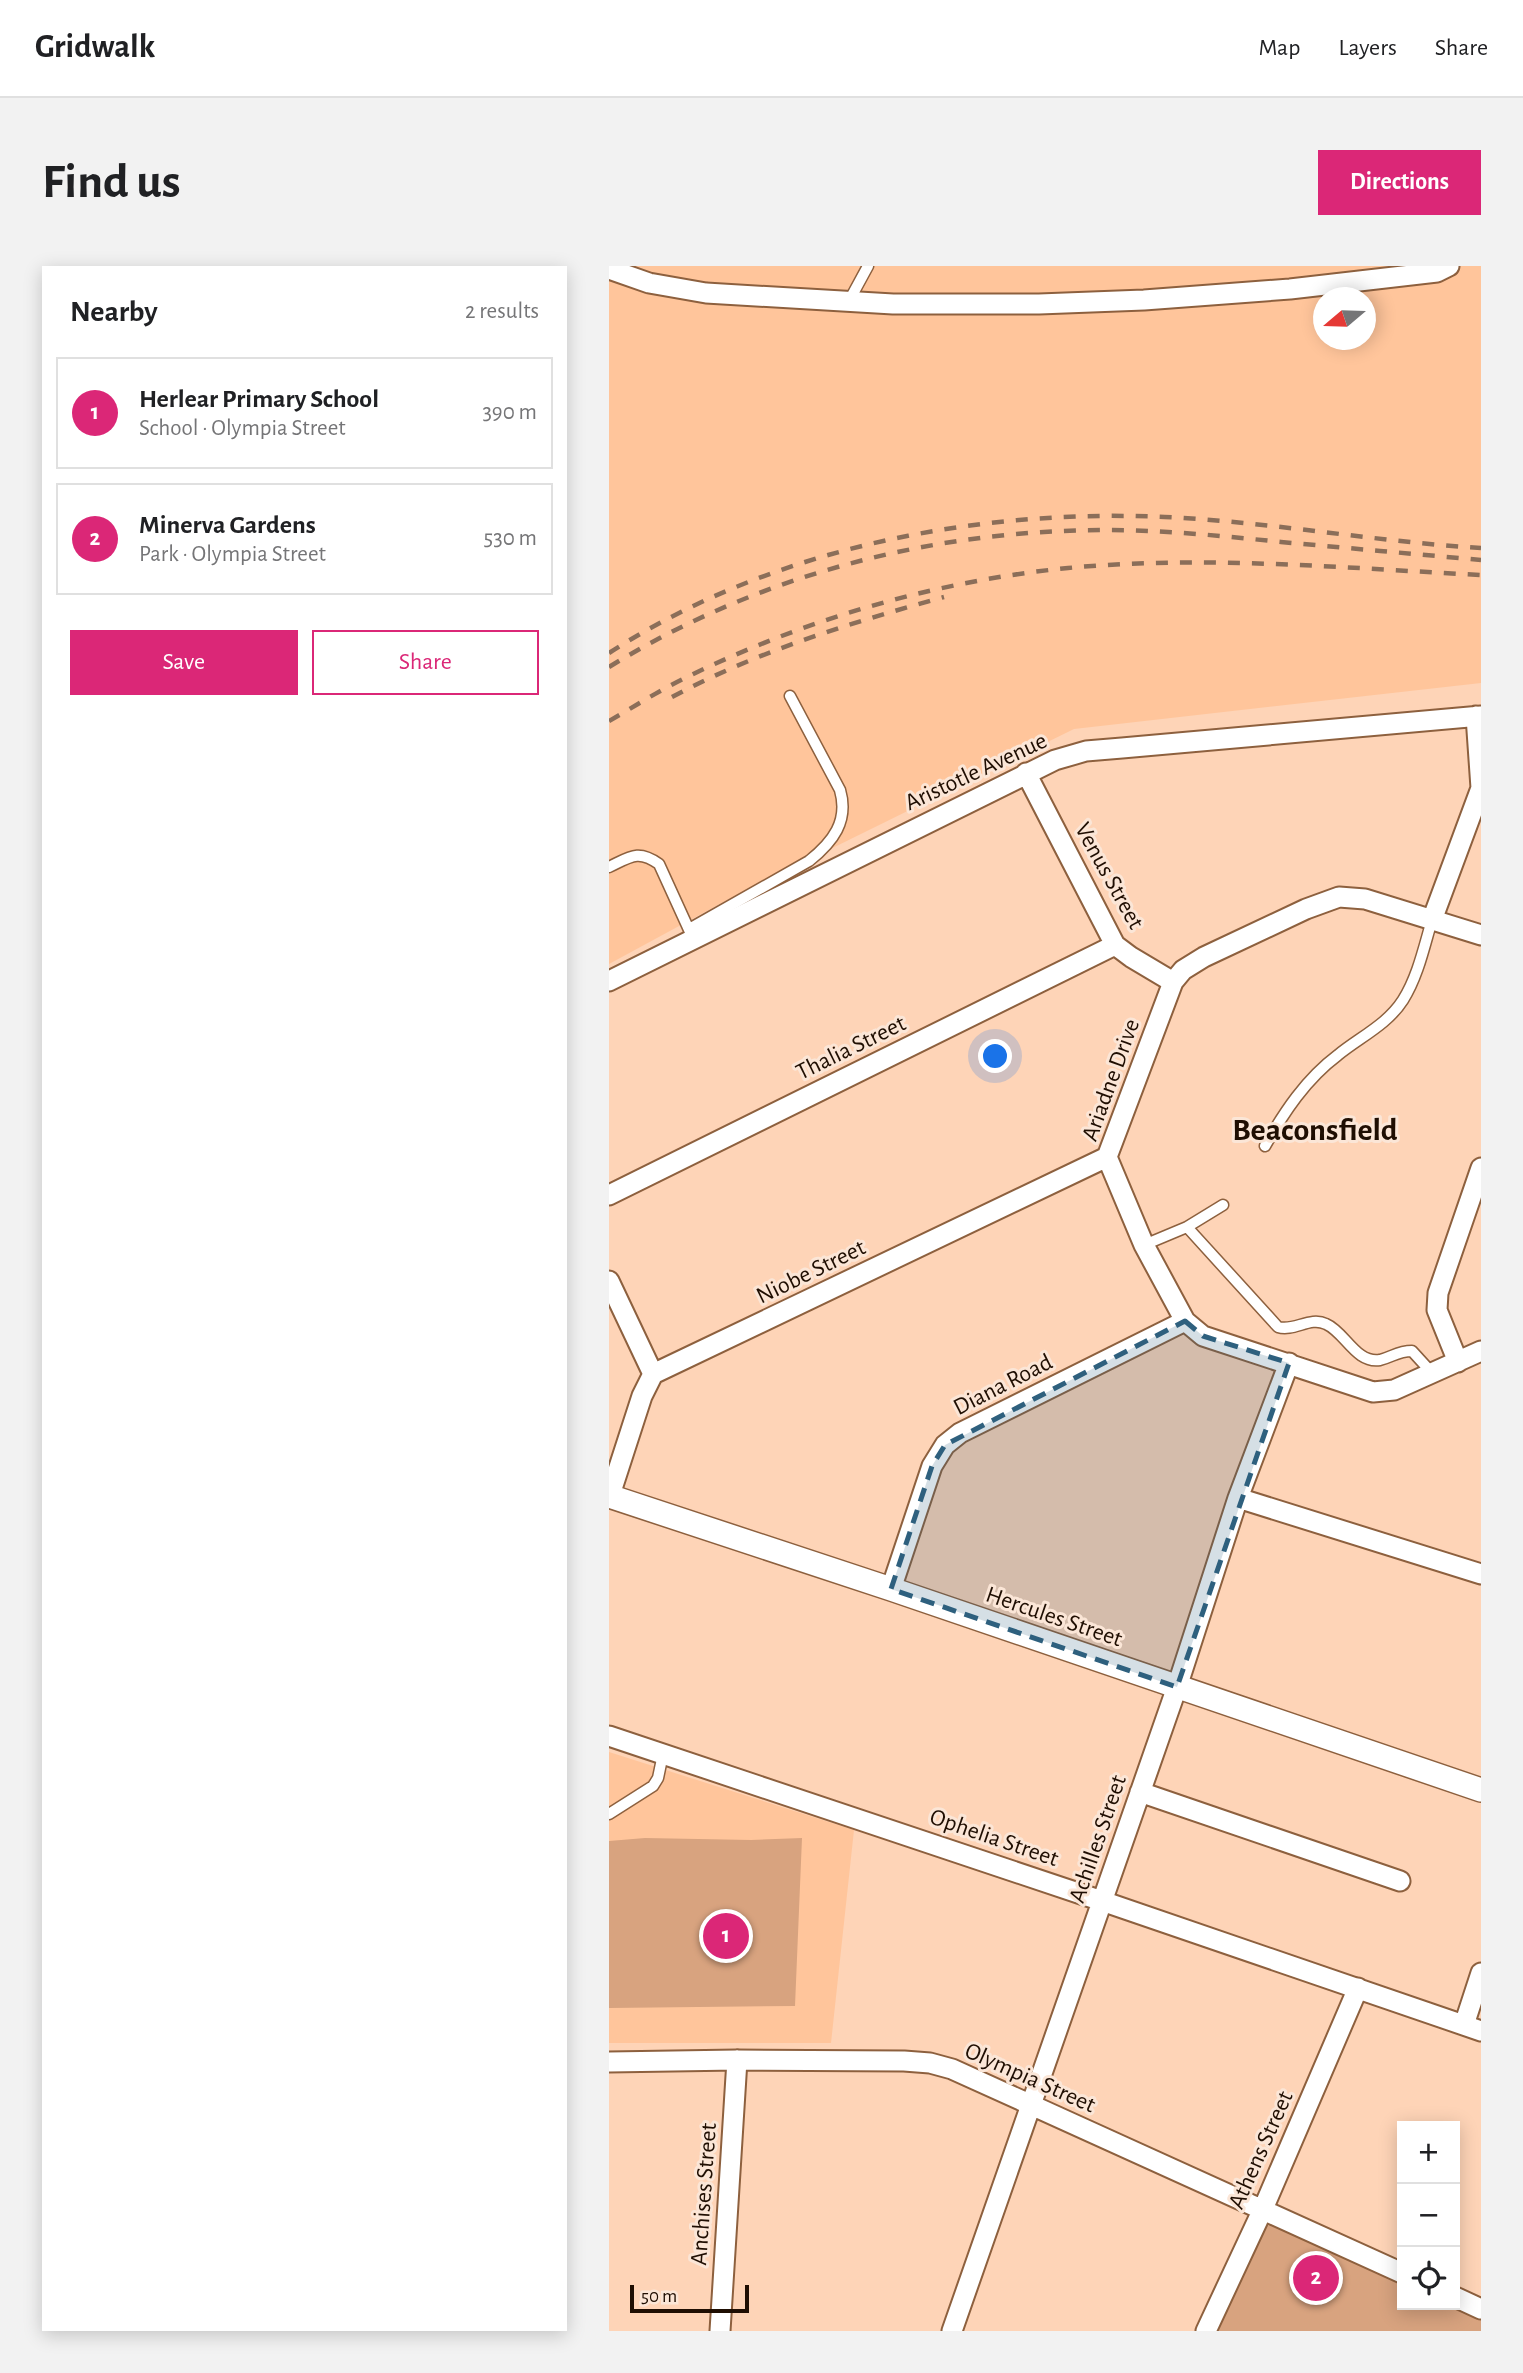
<!DOCTYPE html>
<meta charset="utf-8">
<style>
:root{--surface:#fff;--page:#f2f2f2;--text:#202124;--muted:#757577;--line:#e0e0e0;--accent:#db2777}
body{margin:0;font-family:"Alegreya Sans",sans-serif;background:var(--page);color:var(--text)}
.controls{position:absolute;right:21px;bottom:21px;display:grid;overflow:hidden;border-radius:0px;box-shadow:0 4px 18px #0003}
.controls button{width:63px;height:63px;display:grid;place-items:center;padding:0;border:0;border-bottom:2px solid var(--line);background:var(--surface);color:var(--text);font:35px sans-serif}
.compass{position:absolute;left:704px;top:21px;width:63px;height:63px;border-radius:50%;background:var(--surface);box-shadow:0 4px 18px #0003;rotate:251deg}
.scale{position:absolute;left:21px;bottom:18px;width:119px;box-sizing:border-box;padding-left:7px;border:4px solid #1f0e02;border-top:0;font-size:19px;line-height:24px;white-space:nowrap;color:#1f0e02;-webkit-text-stroke:5px #fbe6d7;paint-order:stroke}
.you{position:absolute;left:387px;top:791px;width:24px;height:24px;margin:-18px;border:5px solid #fff;border-radius:50%;background:#1a73e8;box-shadow:0 0 0 10px #1a73e833}
.badge{display:grid;place-items:center;width:46px;height:46px;border-radius:50%;background:var(--accent);color:#fff;font-size:23px;font-weight:700}
.pin{position:absolute;translate:-50% -50%;border:4px solid #fff;box-shadow:0 2px 7px #0006}
.list{margin:0;padding:0;list-style:none}
h2{display:flex;justify-content:space-between;align-items:center;height:91px;margin:0;padding:0 28px;font-size:30px}
h2 small{font-size:23px;font-weight:400;color:var(--muted)}
.list li{display:grid;grid-template-columns:46px 1fr auto;gap:21px;align-items:center;box-sizing:border-box;height:112px;margin:0 14px 14px;padding:0 14px;border:2px solid var(--line);border-radius:0px}
.list b{display:block;font-size:26px;white-space:nowrap}
.list p{margin:0;font-size:23px;white-space:nowrap;color:var(--muted)}
.list em{font-size:23px;font-style:normal;color:var(--muted)}
.actions{display:flex;gap:14px;padding:21px 28px}
.actions a{flex:1;padding:16px 0;border:2px solid var(--accent);border-radius:0px;text-align:center;font-size:24px;color:var(--accent)}
.actions .main{background:var(--accent);color:#fff}
.icon{flex:none;width:38px;height:38px;fill:none;stroke:currentColor;stroke-width:2;stroke-linecap:round;stroke-linejoin:round}
.map{position:relative;flex:none;width:872px;height:2065px;overflow:hidden;border-radius:0px}
header{display:flex;align-items:center;gap:42px;box-sizing:border-box;height:98px;padding:0 35px;background:var(--surface);border-bottom:2px solid var(--line)}
header strong{font-size:33px}
nav{display:flex;gap:38px;margin-inline-start:auto;font-size:24px}
.intro{display:flex;align-items:center;justify-content:space-between;box-sizing:border-box;height:168px;padding:0 42px}
h1{margin:0;font-size:49px}
.button{padding:18px 32px;border-radius:0px;background:var(--accent);color:#fff;font-size:24px;font-weight:700}
main{display:flex;gap:42px;padding:0 42px}
aside{flex:1;background:var(--surface);border-radius:0px;box-shadow:0 4px 18px #0003}
.map>svg:first-child{display:block}
</style>
<header>
<strong>Gridwalk</strong>
<nav><a>Map</a><a>Layers</a><a>Share</a></nav>
</header>
<div class="intro"><h1>Find us</h1><a class="button">Directions</a></div>
<main>
<aside>
<h2>Nearby<small>2 results</small></h2>
<ul class="list">
<li><span class="badge">1</span><div><b>Herlear Primary School</b><p>School · Olympia Street</p></div><em>390 m</em></li>
<li><span class="badge">2</span><div><b>Minerva Gardens</b><p>Park · Olympia Street</p></div><em>530 m</em></li>
</ul>
<div class="actions"><a class="main">Save</a><a>Share</a></div>
</aside>
<div class="map">
<svg width="872" height="2065" viewBox="0 0 872 2065">
<rect width="100%" height="100%" fill="#fed4b7"/>
<!-- built -->
<path fill="#ffc59b" fill-rule="evenodd" d="M0,0H872V417L465,463L118,634L0,698ZM715,32H757V74H715Z
M0,1486L245,1564L222,1777H0Z"/>
<!-- green -->
<path fill="#d8a37f" d="M36,1572L142,1574L193,1572L186,1740L0,1742V1575Z
M664,1958L793,2016V2039H845L872,2051V2065H605L655,1961Z"/>
<g fill="none" stroke-linecap="round" stroke-linejoin="round">
<!-- service casing -->
<g stroke="#8d603e" stroke-width="13">
<path id="service" d="M240,35L259,0
M0,601C21,591 29,583 50,598L81,666
M80,663L200,595C224,576 240,555 231,524L181,430
M656,880C675,846 697,813 729,789C751,771 778,759 794,734C809,710 815,681 823,654
M578,961L614,939
M535,979L578,961L669,1061C685,1066 701,1050 717,1058C736,1066 747,1098 771,1094C783,1091 789,1085 803,1085L824,1108
M0,1548L44,1520L49,1512L54,1488"/>
</g>
<!-- minor casing -->
<g stroke="#8d603e" stroke-width="23">
<path id="minor" d="M0,3L40,17L97,27L284,38H430L535,34L681,23L828,6L840,0
M417,507L506,679L522,691L564,716
M823,654L872,522L867,450
M872,669L756,633L730,631L697,643L595,691L574,704L564,716L498,891L535,979L576,1055L594,1070L764,1126L785,1124L872,1085
M0,715L446,494L477,485L513,482L872,450
M0,929L506,679
M0,1015L44,1108
M849,1096L828,1044L829,1027L872,902
M0,1232L33,1130L44,1108L498,891
M629,1232L872,1308
M282,1323L323,1200L336,1179L351,1167L576,1055
M0,1470L493,1635L872,1765
M531,1526L791,1615
M855,1759L872,1707
M0,1796L128,1794L295,1795L321,1797L343,1803L793,2007
M846,2031L872,2043
M111,2065L128,1794
M343,2065L568,1421L629,1232L680,1097
M597,2065L654,1943L749,1722"/>
</g>
<!-- tertiary casing -->
<g stroke="#8d603e" stroke-width="26">
<path id="tertiary" d="M0,1230L282,1323L872,1524"/>
</g>
<!-- service -->
<use href="#service" stroke="#fff" stroke-width="10"/>
<!-- minor -->
<use href="#minor" stroke="#fff" stroke-width="19"/>
<!-- tertiary -->
<use href="#tertiary" stroke="#fff" stroke-width="23"/>
<!-- rail -->
<path stroke="#8b6e59" stroke-width="4.5" stroke-dasharray="12 12" stroke-linecap="butt" d="M0,387C153,288 344,247 525,250C641,252 756,275 872,282
M0,401C150,309 322,264 498,264C556,264 614,270 672,276C739,282 805,288 872,294
M63,431C149,385 241,357 335,331
M0,455C26,440 51,424 78,411C197,353 327,315 459,302C595,289 735,302 872,309"/>
</g>
<!-- marked area -->
<path fill="#2e607e" fill-opacity="0.2" stroke="#2e607e" stroke-width="5" stroke-dasharray="14 9" stroke-linejoin="round" d="M576,1055L594,1070L680,1097L568,1421L282,1323L323,1200L336,1179Z"/>
<g text-anchor="middle" dominant-baseline="central" stroke-width="6" stroke-linejoin="round" paint-order="stroke">
<!-- street labels -->
<g font-size="24" fill="#1f0e02" stroke="#fbe6d7">
<text transform="translate(367 506) rotate(-25)">Aristotle Avenue</text>
<text transform="translate(500 610) rotate(61)">Venus Street</text>
<text transform="translate(242 782) rotate(-26)">Thalia Street</text>
<text transform="translate(502 814) rotate(-70)">Ariadne Drive</text>
<text transform="translate(202 1006) rotate(-26)">Niobe Street</text>
<text transform="translate(394 1119) rotate(-27)">Diana Road</text>
<text transform="translate(445 1351) rotate(19)">Hercules Street</text>
<text transform="translate(385 1572) rotate(19)">Ophelia Street</text>
<text transform="translate(489 1573) rotate(-71)">Achilles Street</text>
<text transform="translate(421 1812) rotate(24)">Olympia Street</text>
<text transform="translate(652 1884) rotate(-66)">Athens Street</text>
<text transform="translate(95 1928) rotate(-86)">Anchises Street</text>
</g>
<!-- district labels -->
<g font-size="32" font-weight="bold" fill="#1f0e02" stroke="#fbe6d7">
<text x="706" y="864">Beaconsfield</text>
</g>
</g>
</svg>
<div class="controls">
<button>+</button>
<button>−</button>
<button><svg class="icon" aria-label="locate" viewBox="0 0 24 24"><circle cx="12" cy="12" r="6"/><path d="M12 2v4M12 18v4M2 12h4M18 12h4"/></svg></button>
</div>
<svg class="compass" viewBox="-18 -18 36 36"><path d="M0-13l5 13h-10z" fill="#e53935"/><path d="M0 13l5-13h-10z" fill="#757577"/></svg>
<div class="scale">50 m</div>
<div class="you"></div>
<div class="pin badge" style="left:117px;top:1670px">1</div>
<div class="pin badge" style="left:707px;top:2012px">2</div>
</div>
</main>
